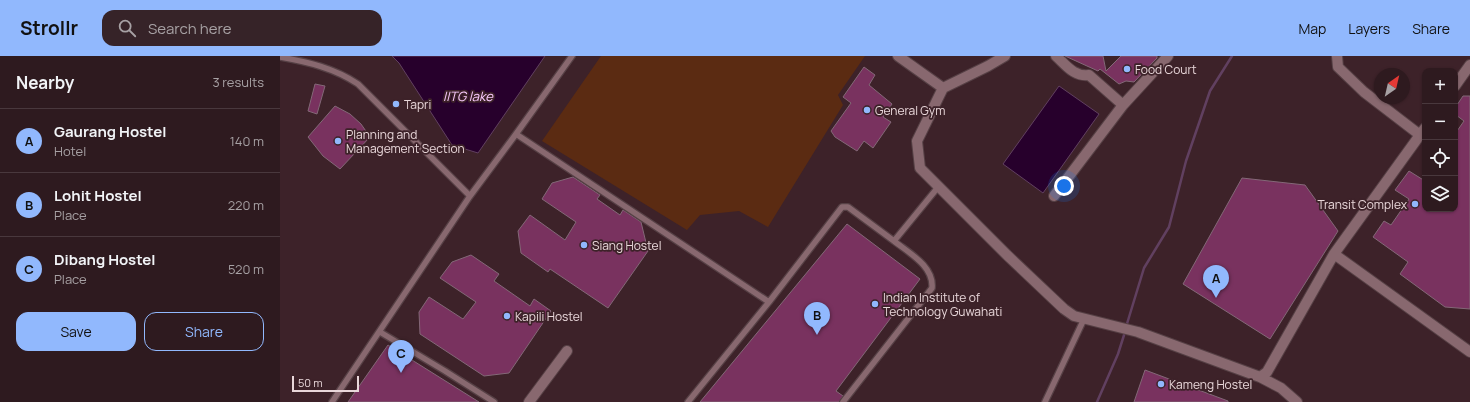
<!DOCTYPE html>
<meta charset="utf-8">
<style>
:root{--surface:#2e1a1f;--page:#362328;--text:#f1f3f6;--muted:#a7a1a4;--line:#49383d;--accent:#91b8fd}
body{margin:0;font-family:Manrope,sans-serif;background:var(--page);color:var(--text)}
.controls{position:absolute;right:12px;top:12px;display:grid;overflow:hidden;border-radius:8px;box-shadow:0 1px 3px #0004}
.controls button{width:36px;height:36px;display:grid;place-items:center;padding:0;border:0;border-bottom:1px solid var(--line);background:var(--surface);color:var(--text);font:20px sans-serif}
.compass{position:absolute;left:1094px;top:12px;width:36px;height:36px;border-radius:50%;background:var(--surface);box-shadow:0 1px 3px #0004;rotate:34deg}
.scale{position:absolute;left:12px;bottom:10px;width:67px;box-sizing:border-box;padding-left:4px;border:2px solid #e9d7da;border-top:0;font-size:11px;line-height:14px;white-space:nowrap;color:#e9d7da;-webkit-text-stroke:3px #3d2229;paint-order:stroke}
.you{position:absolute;left:784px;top:130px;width:14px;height:14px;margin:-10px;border:3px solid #fff;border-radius:50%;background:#1a73e8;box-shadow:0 0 0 6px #1a73e833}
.badge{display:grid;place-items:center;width:26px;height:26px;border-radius:50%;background:var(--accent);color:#111;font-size:13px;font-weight:700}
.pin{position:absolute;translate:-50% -33px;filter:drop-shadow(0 1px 2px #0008)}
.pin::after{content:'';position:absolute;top:21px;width:14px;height:12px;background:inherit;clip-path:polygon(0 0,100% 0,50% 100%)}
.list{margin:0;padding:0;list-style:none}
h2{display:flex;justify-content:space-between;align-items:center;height:52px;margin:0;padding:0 16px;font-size:17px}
h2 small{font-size:13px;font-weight:400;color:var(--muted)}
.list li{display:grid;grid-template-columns:26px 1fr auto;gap:12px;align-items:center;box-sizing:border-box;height:64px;padding:0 16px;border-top:1px solid var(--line)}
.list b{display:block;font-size:15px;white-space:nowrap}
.list p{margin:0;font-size:13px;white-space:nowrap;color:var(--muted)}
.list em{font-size:13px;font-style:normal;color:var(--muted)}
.actions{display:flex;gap:8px;padding:12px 16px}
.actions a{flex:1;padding:9px 0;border:1px solid var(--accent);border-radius:12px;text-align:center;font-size:14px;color:var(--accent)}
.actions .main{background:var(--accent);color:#111}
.icon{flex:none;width:22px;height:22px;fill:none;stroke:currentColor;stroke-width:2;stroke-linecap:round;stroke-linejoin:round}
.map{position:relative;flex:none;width:1190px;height:346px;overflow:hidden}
header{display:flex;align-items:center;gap:24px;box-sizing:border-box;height:56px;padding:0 20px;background:var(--accent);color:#111}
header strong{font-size:19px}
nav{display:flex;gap:22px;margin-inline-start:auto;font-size:14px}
.search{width:280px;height:36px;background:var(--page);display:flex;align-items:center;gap:10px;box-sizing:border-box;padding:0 14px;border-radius:12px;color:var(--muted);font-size:15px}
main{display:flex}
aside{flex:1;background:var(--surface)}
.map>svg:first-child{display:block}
</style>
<header>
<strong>Strollr</strong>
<div class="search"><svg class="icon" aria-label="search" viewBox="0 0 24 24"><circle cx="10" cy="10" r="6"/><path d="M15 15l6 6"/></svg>Search here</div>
<nav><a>Map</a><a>Layers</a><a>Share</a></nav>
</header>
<main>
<aside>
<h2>Nearby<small>3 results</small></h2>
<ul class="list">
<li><span class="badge">A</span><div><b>Gaurang Hostel</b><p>Hotel</p></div><em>140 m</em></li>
<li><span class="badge">B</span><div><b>Lohit Hostel</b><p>Place</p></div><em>220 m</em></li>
<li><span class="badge">C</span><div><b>Dibang Hostel</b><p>Place</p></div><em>520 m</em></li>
</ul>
<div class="actions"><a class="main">Save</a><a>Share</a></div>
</aside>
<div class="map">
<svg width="1190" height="346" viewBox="0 0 1190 346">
<rect width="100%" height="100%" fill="#3d2229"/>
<!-- green -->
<path fill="#5b2b12" d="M321,0H585L558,39L563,49L488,171L459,155L420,159L407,174L262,85Z"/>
<!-- water -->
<path fill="#27002c" stroke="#614060" d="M112,0H265L198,97L172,89L119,7Z
M779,30L819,58L763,137L723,108Z"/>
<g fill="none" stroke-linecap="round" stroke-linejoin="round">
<!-- stream -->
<path stroke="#614060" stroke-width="2.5" d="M846,271L864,212L889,171L906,105L930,35L952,0
M817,346L838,298L845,276"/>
</g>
<!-- building -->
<path fill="#79325f" stroke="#836877" d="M785,0H823L826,15L841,0H877V2L854,26L846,25L839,28L820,13L818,15Z
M584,11L595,19L589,29L612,48L603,61L611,66L593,92L584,85L577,95L555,81L551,75L571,47L563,41Z
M35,28L45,30L37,58L28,55Z
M1183,40H1190V253L1165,251L1120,218L1128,206L1093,181L1104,165L1111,169L1129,143L1115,134L1129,115L1145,125V153H1175V78L1184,65L1176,59L1175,52Z
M55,50L70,58L81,68L90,81L60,113L43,100L28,81Z
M293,121L320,139L317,143L340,159L343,154L361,166L368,195L328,252L270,213L268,216L241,197L238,175L250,159L285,184L296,166L262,143L272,127Z
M962,122L1025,129L1058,175L990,283L903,228Z
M567,168L640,223L556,335L563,340L559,346H420Z
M191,199L219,218L214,225L250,250L254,243L271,255L229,317L204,320L140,278L139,256L149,241L183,263L196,246L160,222L172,206Z
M108,289L199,346H68Z
M865,314L948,345V346H854Z"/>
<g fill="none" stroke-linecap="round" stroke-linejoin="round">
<!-- service casing -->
<g stroke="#564045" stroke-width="8">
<path id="service" d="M0,1C28,6 54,12 78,28L190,140
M236,78L489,246
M100,276L165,315L214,346
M52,346L190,140L236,78L292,0
M408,346L489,246L562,151H568L614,185L659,130
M563,346L652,232C654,210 629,197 614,185
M765,346L804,263"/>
</g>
<!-- minor casing -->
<g stroke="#564045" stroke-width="12">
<path id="minor" d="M618,0L663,32L637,85L640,112L727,199L784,253L794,260L858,276L980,321L987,316L1054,198L1145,72
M776,0C786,9 794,21 809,19L843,49
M1057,0L1058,11L1084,36L1140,79
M1175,30L1190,9
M663,32L708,10L725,0
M774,140L843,49L888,0
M1054,198L1190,296
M980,321L1001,332L1017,346
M249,346L287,295"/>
</g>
<!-- service -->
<use href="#service" stroke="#88686f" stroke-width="5.5"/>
<!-- minor -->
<use href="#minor" stroke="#88686f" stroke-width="10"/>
</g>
<!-- markers -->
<g fill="#91b8fd" stroke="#3d2229" stroke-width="1.5">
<circle cx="847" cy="13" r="4"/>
<circle cx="116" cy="48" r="4"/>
<circle cx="587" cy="54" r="4"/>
<circle cx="58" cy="85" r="4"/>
<circle cx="1135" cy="148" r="4"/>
<circle cx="304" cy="189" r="4"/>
<circle cx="595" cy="248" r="4"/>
<circle cx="227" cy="260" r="4"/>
<circle cx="881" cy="328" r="4"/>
</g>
<g text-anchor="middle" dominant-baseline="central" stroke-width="3.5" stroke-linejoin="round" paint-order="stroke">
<!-- poi labels -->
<g font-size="12" fill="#e9d7da" stroke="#3d2229" text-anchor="start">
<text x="855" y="13">Food Court</text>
<text x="124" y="48">Tapri</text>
<text x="595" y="54">General Gym</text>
<text x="66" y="78">Planning and<tspan x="66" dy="14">Management Section</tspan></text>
<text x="1127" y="148" text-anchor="end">Transit Complex</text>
<text x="312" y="189">Siang Hostel</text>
<text x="603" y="241">Indian Institute of<tspan x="603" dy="14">Technology Guwahati</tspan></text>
<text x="235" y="260">Kapili Hostel</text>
<text x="889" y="328">Kameng Hostel</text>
</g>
<!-- water labels -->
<g font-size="13" font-style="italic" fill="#f9c9fd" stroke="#3d2229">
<text x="188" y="40">IITG lake</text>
</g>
</g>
</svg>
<div class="controls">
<button>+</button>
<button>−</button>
<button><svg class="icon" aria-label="locate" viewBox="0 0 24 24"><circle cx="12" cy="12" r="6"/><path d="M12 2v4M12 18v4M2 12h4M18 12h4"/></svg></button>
<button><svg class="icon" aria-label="layers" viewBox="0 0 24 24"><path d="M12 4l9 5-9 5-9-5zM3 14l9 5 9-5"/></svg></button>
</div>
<svg class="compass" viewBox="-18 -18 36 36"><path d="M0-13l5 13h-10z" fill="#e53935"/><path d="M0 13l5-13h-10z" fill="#a7a1a4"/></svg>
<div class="scale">50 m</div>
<div class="you"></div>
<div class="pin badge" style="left:936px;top:242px">A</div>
<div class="pin badge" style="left:537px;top:279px">B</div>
<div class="pin badge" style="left:121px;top:317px">C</div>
</div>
</main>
